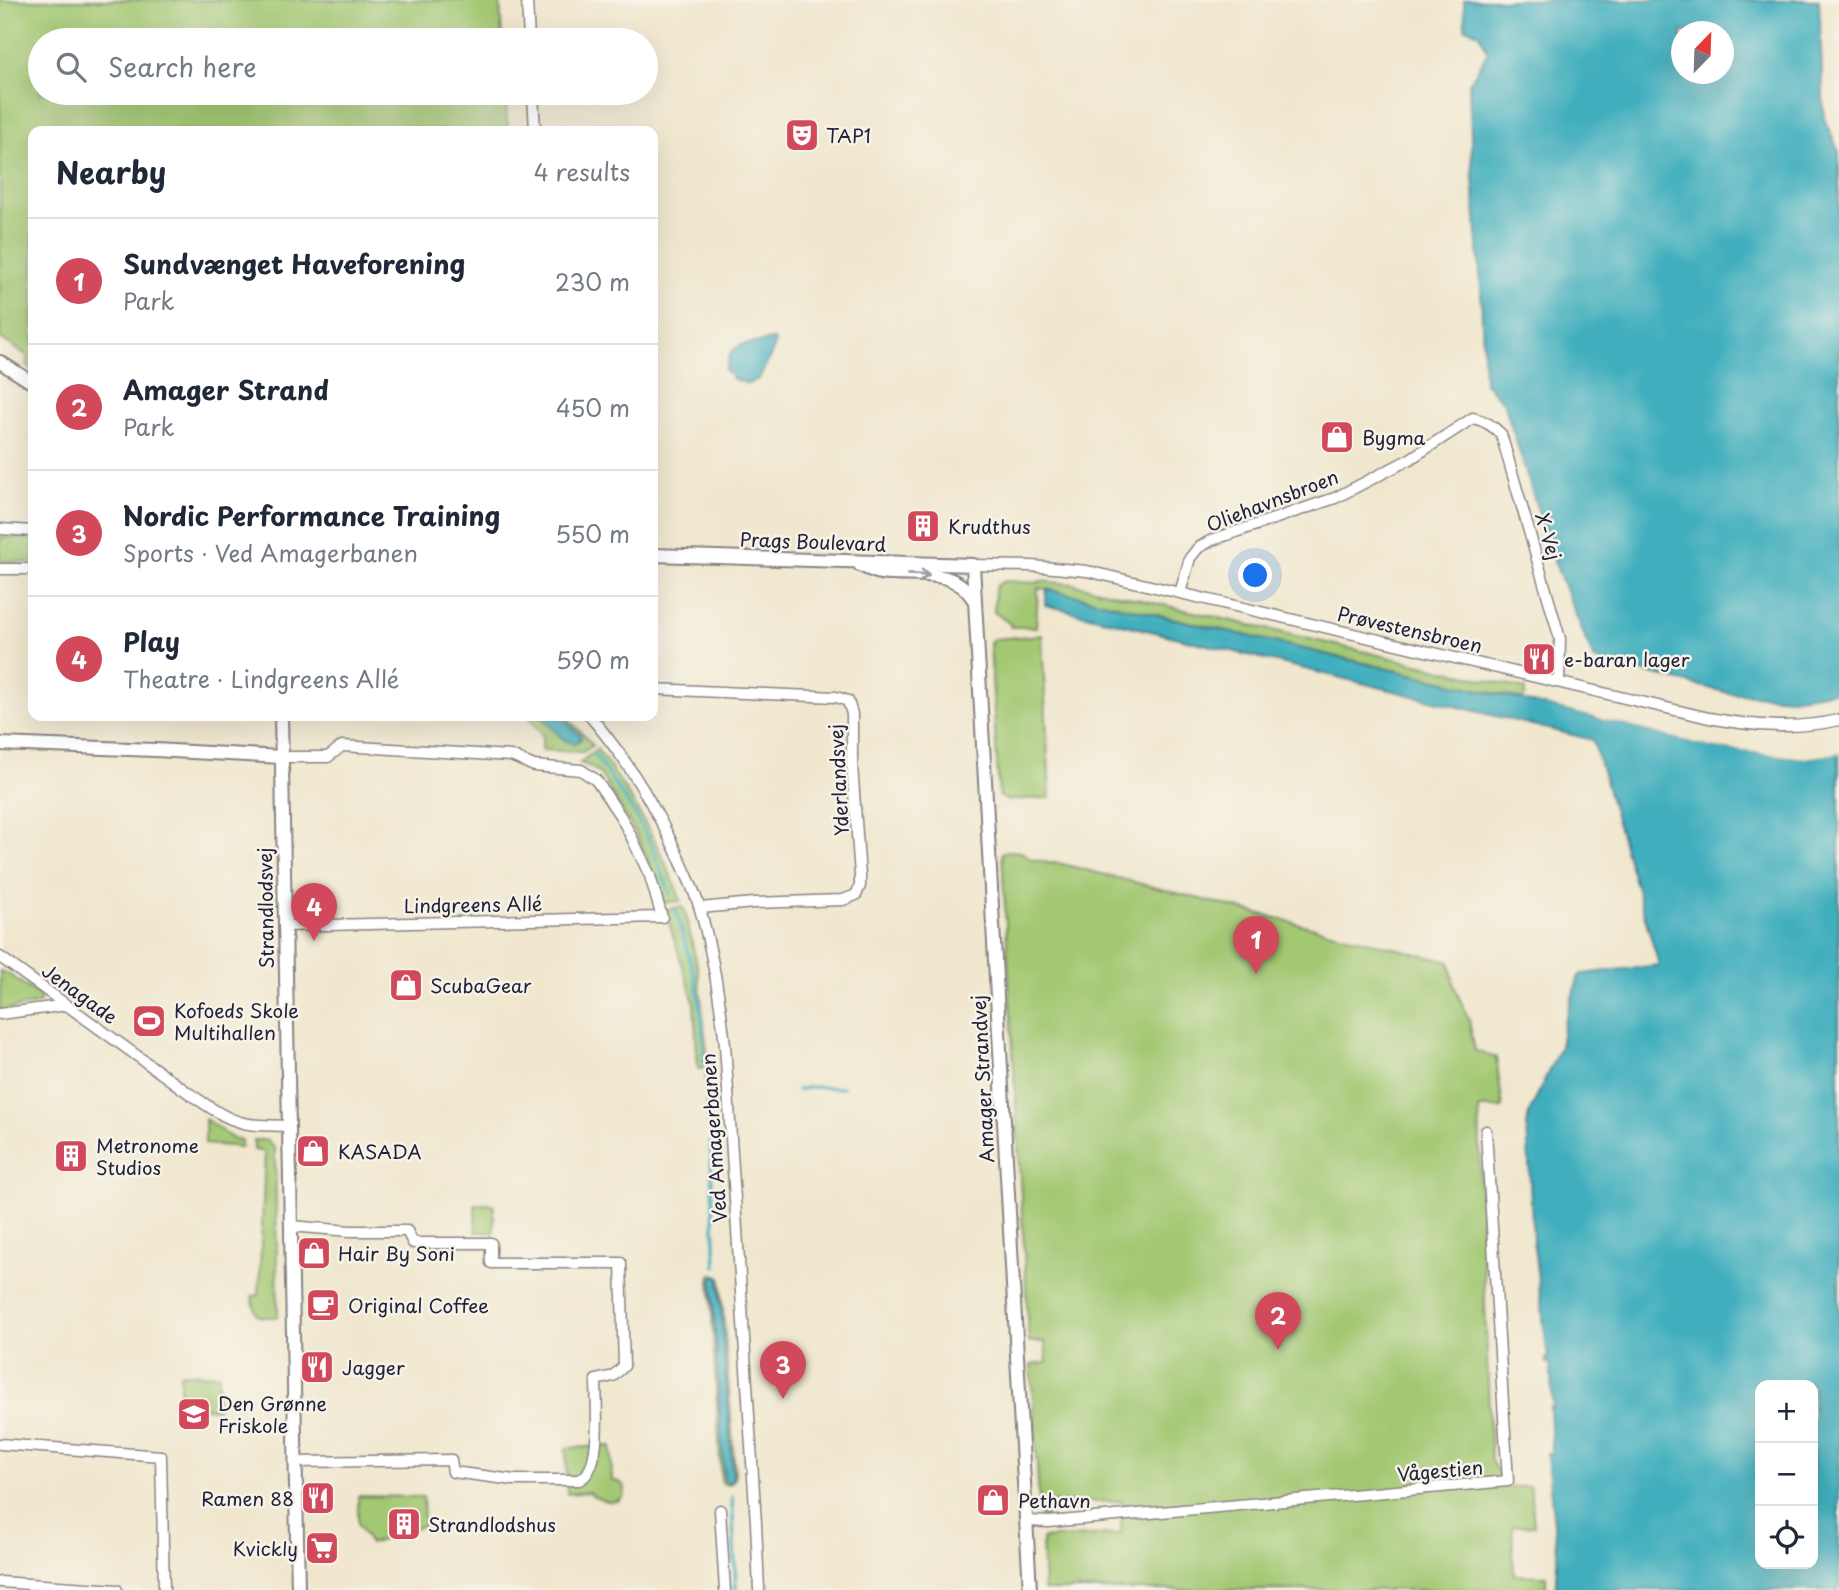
<!DOCTYPE html>
<meta charset="utf-8">
<style>
:root{--surface:#fff;--page:#f2f2f3;--text:#1f2937;--muted:#747a83;--line:#e0e1e3;--accent:#d1495b}
body{margin:0;font-family:"Playpen Sans",sans-serif;background:var(--page);color:var(--text)}
.controls{position:absolute;right:21px;bottom:21px;display:grid;overflow:hidden;border-radius:14px;box-shadow:0 7px 28px #0002}
.controls button{width:63px;height:63px;display:grid;place-items:center;padding:0;border:0;border-bottom:2px solid var(--line);background:var(--surface);color:var(--text);font:35px sans-serif}
.compass{position:absolute;left:1671px;top:21px;width:63px;height:63px;border-radius:50%;background:var(--surface);box-shadow:0 7px 28px #0002;rotate:23deg}
.you{position:absolute;left:1256px;top:576px;width:24px;height:24px;margin:-18px;border:5px solid #fff;border-radius:50%;background:#1a73e8;box-shadow:0 0 0 10px #1a73e833}
.badge{display:grid;place-items:center;width:46px;height:46px;border-radius:50%;background:var(--accent);color:#fff;font-size:23px;font-weight:700}
.pin{position:absolute;translate:-50% -58px;filter:drop-shadow(0 2px 4px #0008)}
.pin::after{content:'';position:absolute;top:37px;width:24px;height:21px;background:inherit;clip-path:polygon(0 0,100% 0,50% 100%)}
.list{margin:0;padding:0;list-style:none}
h2{display:flex;justify-content:space-between;align-items:center;height:91px;margin:0;padding:0 28px;font-size:30px}
h2 small{font-size:23px;font-weight:400;color:var(--muted)}
.list li{display:grid;grid-template-columns:46px 1fr auto;gap:21px;align-items:center;box-sizing:border-box;height:126px;padding:0 28px;border-top:2px solid var(--line)}
.list b{display:block;font-size:26px;white-space:nowrap}
.list p{margin:0;font-size:23px;white-space:nowrap;color:var(--muted)}
.list em{font-size:23px;font-style:normal;color:var(--muted)}
.icon{flex:none;width:38px;height:38px;fill:none;stroke:currentColor;stroke-width:2;stroke-linecap:round;stroke-linejoin:round}
.map{position:relative;flex:none;width:1839px;height:1590px;overflow:hidden}
.search{position:absolute;background:var(--surface);box-shadow:0 7px 28px #0002;left:28px;top:28px;width:630px;height:77px;display:flex;align-items:center;gap:18px;box-sizing:border-box;padding:0 24px;border-radius:38px;color:var(--muted);font-size:26px}
.panel{position:absolute;background:var(--surface);box-shadow:0 7px 28px #0002;left:28px;top:126px;width:630px;height:595px;border-radius:14px}
.map>svg:first-child{display:block}
</style>
<div class="map">
<svg width="1839" height="1590" viewBox="0 0 1839 1590">
<rect width="100%" height="100%" fill="#f7f3e8"/>
<filter id="ink" filterUnits="userSpaceOnUse"><feTurbulence type="fractalNoise" baseFrequency=".0143" numOctaves="2"/><feDisplacementMap in="SourceGraphic" scale="14" xChannelSelector="R" yChannelSelector="G"/><feConvolveMatrix kernelMatrix="1 2 1 2 8 2 1 2 1" color-interpolation-filters="sRGB"/></filter>
<filter id="wash" filterUnits="userSpaceOnUse"><feTurbulence type="fractalNoise" baseFrequency=".00686" numOctaves="4" result="noise"/><feDisplacementMap in="SourceGraphic" scale="28" xChannelSelector="R" yChannelSelector="G"/><feGaussianBlur stdDeviation="1.57" result="paint"/><feColorMatrix in="noise" values="0 0 0 0 0 0 0 0 0 0 0 0 0 0 0 0 0 1.4 0 .05"/><feComposite in="paint" operator="in"/></filter>
<g filter="url(#wash)">
<rect width="100%" height="100%" fill="#f0e7ce"/>
<!-- green -->
<path fill="#a3c872" stroke="#627556" stroke-width="2" d="M0,0H500L502,40H40V93H505L508,131H33V370L26,365L28,356L0,338Z
M0,537L33,538V563L0,561Z
M1005,581L1038,583L1039,581L1073,584L1525,689L1524,700L1047,589L1038,588L1036,627H1011L1009,623L994,612L995,589L997,585Z
M1042,635L1050,798L1007,800L999,796L990,643L995,639Z
M528,716H566L593,745L583,752L542,750V734Z
M597,749C632,796 661,846 681,901L663,903L657,882L636,834L601,775L591,767L580,763Z
M1008,851L1021,852L1031,859L1053,864L1054,862L1450,962L1454,986L1469,1020L1475,1051L1496,1057L1503,1108H1479L1481,1204L1491,1461L1507,1488L1530,1486L1534,1525L1512,1526L1514,1575L1546,1576V1590H1044L1042,1539L1121,1534L1122,1501L1045,1503L1046,1518L1040,1517L1031,1365L1047,1363L1045,1342H1029L1002,853Z
M679,907L684,908L698,970L709,1069H698L694,1002L665,910Z
M0,971L8,974L40,996V1002L36,1004L0,1011Z
M205,1119L233,1139L241,1140V1147L205,1144Z
M254,1140H267L275,1149L278,1317H260V1315H257L252,1298V1296L259,1295L265,1152L254,1150Z
M475,1204H494V1232H476Z
M712,1274L720,1276L721,1279L735,1474L733,1482L728,1485L724,1484L721,1481L710,1277Z
M180,1373L219,1375L217,1409L180,1406Z
M611,1446L612,1481L619,1482L625,1487C627,1508 598,1503 589,1492L567,1494L566,1448Z
M358,1496L423,1497L424,1525L370,1544L358,1524Z"/>
<!-- water -->
<path fill="#40aebd" stroke="#31687c" stroke-width="2" fill-rule="evenodd" d="M1464,0H1819L1824,118L1839,152V691L1791,698L1729,693L1594,660L1554,561L1504,403L1484,382L1481,289L1472,162L1469,84L1488,52L1479,33L1465,28ZM1682,32H1724V74H1682Z
M774,340L775,346L759,379L748,384L733,379L725,370L731,352L741,345Z
M1047,589L1598,718L1714,748L1806,758L1839,753V1590H1556C1555,1577 1558,1565 1557,1552C1554,1519 1549,1486 1547,1453L1552,1452L1550,1407H1553L1550,1363H1546V1358H1548V1356L1533,1240L1527,1125L1529,1113L1560,1047L1564,1022L1579,976L1582,974L1659,965L1593,740L1045,605ZM1760,1385H1813V1564H1760Z
M540,716H561L580,735L581,739L574,744L563,739Z
M715,1275L719,1276V1278L733,1478L728,1483L724,1480L712,1280Z"/>
<!-- pier -->
<path fill="#f0e7ce" d="M1524,697L1599,714L1714,744L1806,754L1839,749V753L1806,758L1714,748L1598,718L1524,700Z"/>
<g fill="none" stroke-linecap="round" stroke-linejoin="round">
<!-- stream -->
<path stroke="#40aebd" stroke-width="3.5" d="M595,755L635,814L653,849L670,894
M676,910L695,978L701,1012L704,1064
M706,1076L709,1129
M797,1090L810,1087L843,1088
M710,1142L716,1266
M732,1497L736,1590"/>
</g>
</g>
<g filter="url(#ink)">
<g fill="none" stroke-linecap="round" stroke-linejoin="round">
<!-- minor casing -->
<g stroke="#898484" stroke-width="13">
<path id="minor" d="M527,0L529,40
M533,93L535,131
M0,529L33,531
M973,565L1031,566L1087,571L1709,718C1752,726 1795,730 1839,720
M0,569H33
M1180,593L1190,558L1198,548L1212,540L1335,498L1410,459L1473,418C1485,421 1492,425 1501,434L1560,639L1559,681
M653,689L836,697L848,701L852,714V765L860,876V886L856,895L843,900L754,903L700,908
M590,716C624,756 647,793 671,841C681,862 693,886 700,909C713,954 720,1000 725,1045L756,1523L759,1590
M281,757H328L342,746L511,756L534,766L581,770L596,780L621,817L632,838L650,876L662,917L285,926
M0,957L190,1094C208,1106 227,1121 249,1124C262,1126 275,1125 288,1126
M0,1014L67,1005
M291,1226L350,1231H407L413,1243H491V1263H621L624,1366L613,1376L596,1380C596,1402 603,1471 579,1480H514L453,1472L451,1460L295,1462
M0,1444L161,1456L164,1590
M720,1510L725,1590
M1026,1521L1049,1522L1508,1481L1486,1131
M0,1582L117,1590"/>
</g>
<!-- tertiary casing -->
<g stroke="#898484" stroke-width="16">
<path id="tertiary" d="M0,362L33,383
M653,555L973,565L1030,1590
M860,565C867,568 874,572 881,573C915,578 953,565 974,600
M281,716L298,1590
M0,744L155,750L281,757"/>
</g>
<!-- minor -->
<use href="#minor" stroke="#fff" stroke-width="10"/>
<!-- tertiary -->
<use href="#tertiary" stroke="#fff" stroke-width="12"/>
</g>
<!-- one-way arrows -->
<defs><path id="oneway-shaft" d="M-6 0H5M1.5-3L5.5 0L1.5 3" fill="none" stroke-width="1.6" stroke-linecap="round" stroke-linejoin="round" transform="scale(1.75)"/></defs>
<use stroke="#9c9ca7" href="#oneway-shaft" transform="translate(919 575) rotate(3)"/>
</g>
<!-- icons -->
<defs>
<g id="theatre-square" transform="scale(1.75)"><rect x="-9" y="-9" width="18" height="18" rx="4" fill="#d1495b" stroke="#f7f3e8"/><path d="M-5-5.5Q0-4 5-5.5V0Q5 5 0 6Q-5 5-5 0ZM-3.3-2.5H-1v1.5H-3.3ZM1-2.5H3.3v1.5H1ZM-2.8 1Q0 5.5 2.8 1Z" fill="#fff"/></g>
<g id="shop-square" transform="scale(1.75)"><rect x="-9" y="-9" width="18" height="18" rx="4" fill="#d1495b" stroke="#f7f3e8"/><path d="M-5-2.5h2.3a2.7 3.5 0 0 1 5.4 0H5L5.5 6h-11ZM-1.5-2.5h3a1.5 2.3 0 0 0-3 0Z" fill="#fff"/></g>
<g id="building-square" transform="scale(1.75)"><rect x="-9" y="-9" width="18" height="18" rx="4" fill="#d1495b" stroke="#f7f3e8"/><path d="M-4-6H4V6H1V3H-1V6H-4ZM-2.5-4.3h1.7v1.8h-1.7ZM.8-4.3h1.7v1.8H.8ZM-2.5-1h1.7V.8h-1.7ZM.8-1h1.7V.8H.8Z" fill="#fff"/></g>
<g id="restaurant-square" transform="scale(1.75)"><rect x="-9" y="-9" width="18" height="18" rx="4" fill="#d1495b" stroke="#f7f3e8"/><path d="M-5-6h1v4h1v-4h1v4h1v-4h1v5L-1.5 .5V6h-2V.5L-5-1ZM5-6V6H3V1.5H1.5Q1.5-4 5-6Z" fill="#fff"/></g>
<g id="stadium-square" transform="scale(1.75)"><rect x="-9" y="-9" width="18" height="18" rx="4" fill="#d1495b" stroke="#f7f3e8"/><path d="M0-5a6.5 5 0 1 0 0 10a6.5 5 0 1 0 0-10ZM-3.5-1.8h7v3.6h-7Z" fill="#fff"/></g>
<g id="cafe-square" transform="scale(1.75)"><rect x="-9" y="-9" width="18" height="18" rx="4" fill="#d1495b" stroke="#f7f3e8"/><path d="M-5.5-4.5H6V0H3Q3 3.5 0 3.5H-2.5Q-5.5 3.5-5.5 0ZM3-3.2v2h1.7v-2ZM-6 4.5H4V6H-6Z" fill="#fff"/></g>
<g id="school-square" transform="scale(1.75)"><rect x="-9" y="-9" width="18" height="18" rx="4" fill="#d1495b" stroke="#f7f3e8"/><path d="M0-5L7-2L0 1L-7-2ZM-4 1L0 2.5L4 1V4Q0 6-4 4Z" fill="#fff"/></g>
<g id="supermarket-square" transform="scale(1.75)"><rect x="-9" y="-9" width="18" height="18" rx="4" fill="#d1495b" stroke="#f7f3e8"/><path d="M-6-5.5h2.5l.6 2H6L4.5 2H-2.5L-4.4-4H-6ZM-1.5 3.2a1.3 1.3 0 1 0 .1 0ZM3 3.2a1.3 1.3 0 1 0 .1 0Z" fill="#fff"/></g>
</defs>
<g fill-rule="evenodd">
<use href="#theatre-square" x="802" y="135"/>
<use href="#shop-square" x="1337" y="437"/>
<use href="#building-square" x="923" y="526"/>
<use href="#restaurant-square" x="1539" y="659"/>
<use href="#shop-square" x="406" y="985"/>
<use href="#stadium-square" x="149" y="1021"/>
<use href="#shop-square" x="313" y="1151"/>
<use href="#building-square" x="71" y="1156"/>
<use href="#shop-square" x="314" y="1253"/>
<use href="#cafe-square" x="323" y="1305"/>
<use href="#restaurant-square" x="317" y="1367"/>
<use href="#school-square" x="194" y="1414"/>
<use href="#restaurant-square" x="318" y="1498"/>
<use href="#shop-square" x="993" y="1500"/>
<use href="#building-square" x="404" y="1524"/>
<use href="#supermarket-square" x="322" y="1548"/>
</g>
<g text-anchor="middle" dominant-baseline="central" stroke-width="5" stroke-linejoin="round" paint-order="stroke">
<!-- poi labels -->
<g font-size="19" fill="#22223b" stroke="#f7f3e8" text-anchor="start">
<text x="826" y="135">TAP1</text>
<text x="1362" y="437">Bygma</text>
<text x="948" y="526">Krudthus</text>
<text x="1564" y="659">e-baran lager</text>
<text x="430" y="985">ScubaGear</text>
<text x="174" y="1010">Kofoeds Skole<tspan x="174" dy="22">Multihallen</tspan></text>
<text x="96" y="1145">Metronome<tspan x="96" dy="22">Studios</tspan></text>
<text x="338" y="1151">KASADA</text>
<text x="338" y="1253">Hair By Soni</text>
<text x="348" y="1305">Original Coffee</text>
<text x="342" y="1367">Jagger</text>
<text x="218" y="1403">Den Grønne<tspan x="218" dy="22">Friskole</tspan></text>
<text x="294" y="1498" text-anchor="end">Ramen 88</text>
<text x="1018" y="1500">Pethavn</text>
<text x="428" y="1524">Strandlodshus</text>
<text x="298" y="1548" text-anchor="end">Kvickly</text>
</g>
<!-- street labels -->
<g font-size="19" fill="#22223b" stroke="#f7f3e8">
<text transform="translate(1272 500) rotate(-21)">Oliehavnsbroen</text>
<text transform="translate(1549 536) rotate(74)">X-Vej</text>
<text transform="translate(813 541) rotate(2)">Prags Boulevard</text>
<text transform="translate(1410 629) rotate(13)">Prøvestensbroen</text>
<text transform="translate(838 780) rotate(-93)">Yderlandsvej</text>
<text transform="translate(473 904) rotate(-1)">Lindgreens Allé</text>
<text transform="translate(265 908) rotate(-91)">Strandlodsvej</text>
<text transform="translate(80 993) rotate(36)">Jenagade</text>
<text transform="translate(982 1079) rotate(-93)">Amager Strandvej</text>
<text transform="translate(713 1138) rotate(-94)">Ved Amagerbanen</text>
<text transform="translate(1440 1470) rotate(-5)">Vågestien</text>
</g>
</g>
</svg>
<div class="controls">
<button>+</button>
<button>−</button>
<button><svg class="icon" aria-label="locate" viewBox="0 0 24 24"><circle cx="12" cy="12" r="6"/><path d="M12 2v4M12 18v4M2 12h4M18 12h4"/></svg></button>
</div>
<svg class="compass" viewBox="-18 -18 36 36"><path d="M0-13l5 13h-10z" fill="#e53935"/><path d="M0 13l5-13h-10z" fill="#747a83"/></svg>
<div class="you"></div>
<div class="pin badge" style="left:1256px;top:974px">1</div>
<div class="pin badge" style="left:1278px;top:1350px">2</div>
<div class="pin badge" style="left:783px;top:1399px">3</div>
<div class="pin badge" style="left:314px;top:941px">4</div>
<div class="search"><svg class="icon" aria-label="search" viewBox="0 0 24 24"><circle cx="10" cy="10" r="6"/><path d="M15 15l6 6"/></svg>Search here</div>
<section class="panel">
<h2>Nearby<small>4 results</small></h2>
<ul class="list">
<li><span class="badge">1</span><div><b>Sundvænget Haveforening</b><p>Park</p></div><em>230 m</em></li>
<li><span class="badge">2</span><div><b>Amager Strand</b><p>Park</p></div><em>450 m</em></li>
<li><span class="badge">3</span><div><b>Nordic Performance Training</b><p>Sports · Ved Amagerbanen</p></div><em>550 m</em></li>
<li><span class="badge">4</span><div><b>Play</b><p>Theatre · Lindgreens Allé</p></div><em>590 m</em></li>
</ul>
</section>
</div>
